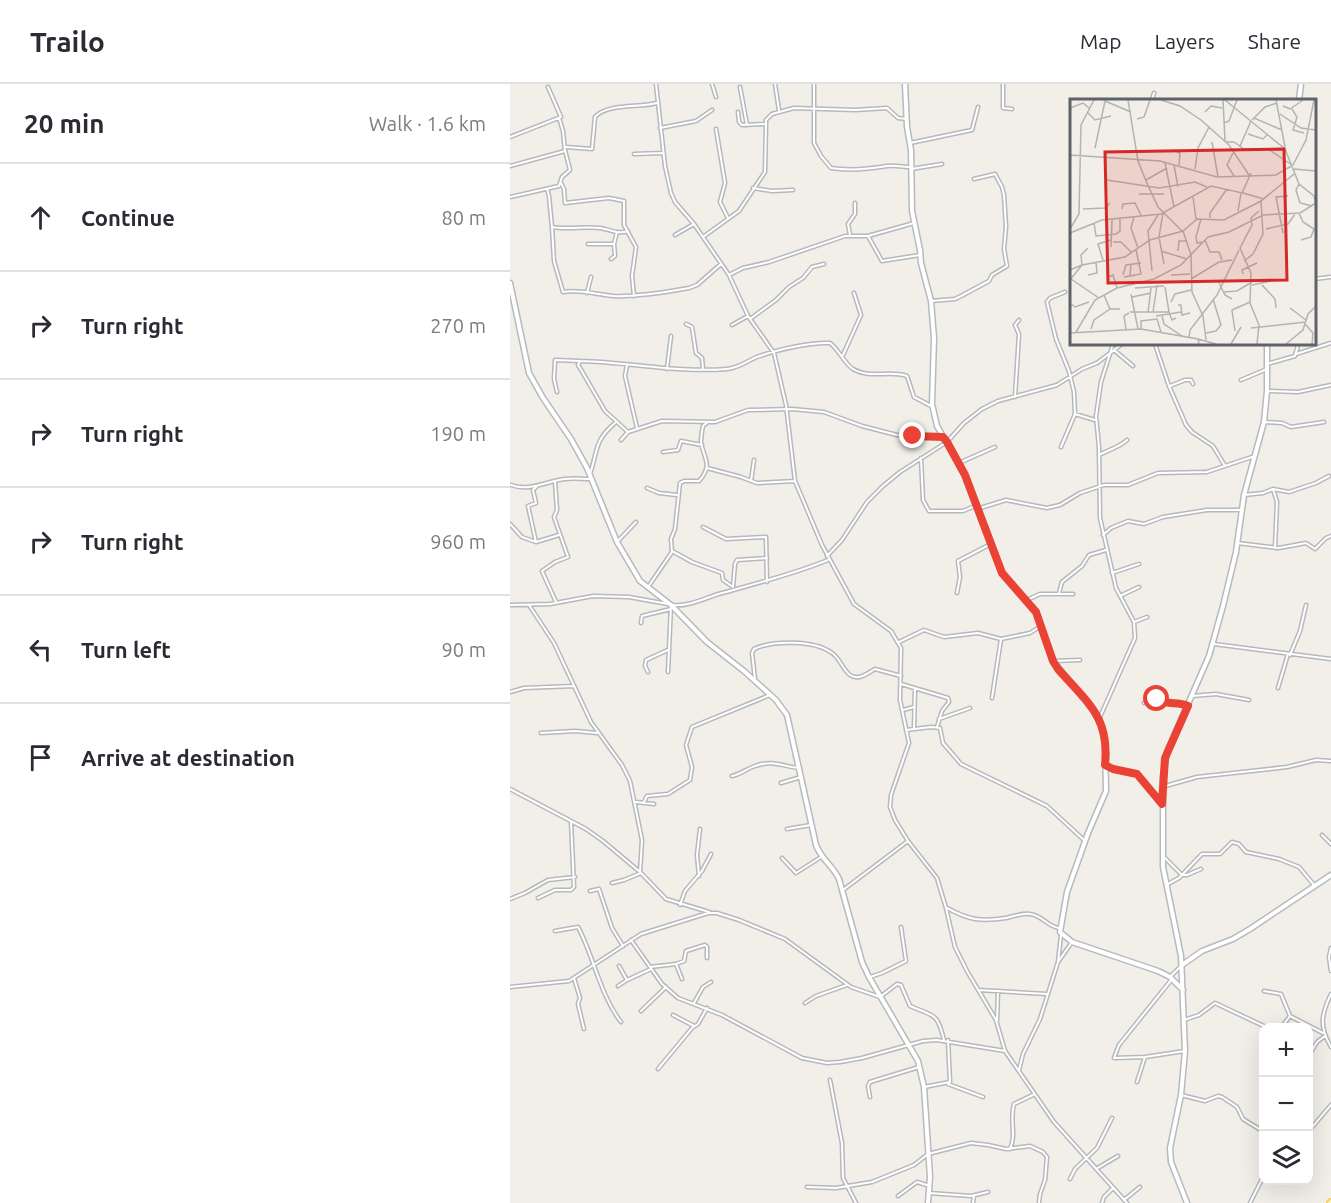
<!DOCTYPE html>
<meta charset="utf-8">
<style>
:root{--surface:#fff;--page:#f2f2f3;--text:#2b2b33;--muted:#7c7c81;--line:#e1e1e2}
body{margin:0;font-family:Ubuntu,sans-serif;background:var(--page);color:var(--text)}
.controls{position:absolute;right:18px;bottom:18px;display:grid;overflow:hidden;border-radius:12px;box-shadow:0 6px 24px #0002}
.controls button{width:54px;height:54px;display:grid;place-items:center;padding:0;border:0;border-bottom:2px solid var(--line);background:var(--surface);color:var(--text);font:30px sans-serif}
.stop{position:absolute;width:18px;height:18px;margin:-14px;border:4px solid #ea4335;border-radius:50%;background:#fff}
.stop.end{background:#ea4335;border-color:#fff;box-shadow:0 2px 6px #0008}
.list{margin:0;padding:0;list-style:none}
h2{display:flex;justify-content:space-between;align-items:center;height:78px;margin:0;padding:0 24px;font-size:26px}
h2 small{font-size:20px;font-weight:400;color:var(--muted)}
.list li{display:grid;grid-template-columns:39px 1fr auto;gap:18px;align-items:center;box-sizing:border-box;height:108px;padding:0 24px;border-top:2px solid var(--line)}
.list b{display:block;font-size:22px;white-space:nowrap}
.list em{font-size:20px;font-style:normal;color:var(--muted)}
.icon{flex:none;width:33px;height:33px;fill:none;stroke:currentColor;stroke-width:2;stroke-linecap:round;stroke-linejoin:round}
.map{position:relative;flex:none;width:821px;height:1119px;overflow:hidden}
header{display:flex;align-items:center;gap:36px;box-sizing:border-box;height:84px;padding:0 30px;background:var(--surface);border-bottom:2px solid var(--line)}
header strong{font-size:28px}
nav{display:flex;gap:33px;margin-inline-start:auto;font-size:21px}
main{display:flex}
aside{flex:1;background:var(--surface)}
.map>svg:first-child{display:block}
</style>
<header>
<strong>Trailo</strong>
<nav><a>Map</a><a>Layers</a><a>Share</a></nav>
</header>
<main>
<aside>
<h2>20 min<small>Walk · 1.6 km</small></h2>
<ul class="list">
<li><svg class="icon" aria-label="ahead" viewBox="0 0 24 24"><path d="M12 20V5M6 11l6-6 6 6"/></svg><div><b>Continue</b></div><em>80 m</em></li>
<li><svg class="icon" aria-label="right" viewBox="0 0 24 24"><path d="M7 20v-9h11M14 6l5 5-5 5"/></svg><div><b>Turn right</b></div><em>270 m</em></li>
<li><svg class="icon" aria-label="right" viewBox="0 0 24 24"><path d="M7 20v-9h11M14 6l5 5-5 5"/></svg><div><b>Turn right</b></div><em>190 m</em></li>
<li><svg class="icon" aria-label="right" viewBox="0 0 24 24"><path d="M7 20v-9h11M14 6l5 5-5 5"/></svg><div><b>Turn right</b></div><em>960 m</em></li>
<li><svg class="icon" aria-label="left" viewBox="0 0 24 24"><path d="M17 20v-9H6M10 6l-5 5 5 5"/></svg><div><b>Turn left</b></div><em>90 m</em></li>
<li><svg class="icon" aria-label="arrive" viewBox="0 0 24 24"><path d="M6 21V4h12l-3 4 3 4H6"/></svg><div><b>Arrive at destination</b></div></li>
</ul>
</aside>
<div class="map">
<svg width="821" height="1119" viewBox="0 0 821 1119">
<rect width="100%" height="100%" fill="#f1efe8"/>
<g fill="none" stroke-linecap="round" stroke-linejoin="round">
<!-- street casing -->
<g stroke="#b5b8bc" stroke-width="5">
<path id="street" d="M146,0L155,82L161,109L165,118L184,140L219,191L238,232L264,269L276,321L285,397L312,461L344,520L381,547L391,564L390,616L399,659L381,711L380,723L385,736L398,757L427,794L436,824L445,863L457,887L486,936L495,967L544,1038L617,1119
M202,0L206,13
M265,0L269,26
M304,0V59L311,72L321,84C340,87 359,85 377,82C383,81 395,83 401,83
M493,0V24L502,25
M230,3L237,41
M642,16L644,9
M228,28L229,38L232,41L256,40
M150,44L186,37L202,26
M206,45L215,99L210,118L218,134
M0,53L51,33L38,3
M400,59L462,46L468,23
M56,63L82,65L85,33C97,19 130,24 147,19
M124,70L153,69
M0,82L55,67L53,47L49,34
M401,85L432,80
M51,99L54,105L55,119L99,114L114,117V141L126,163L122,192L124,212
M243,104L262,107L283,106
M37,105L39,112L42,143C58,146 74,142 90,144C99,145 108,151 118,147
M0,113L49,102L52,93L60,86L55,66
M42,143L44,177L53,208C70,205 88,211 104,212C129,213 155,208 179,204L187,201L211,180
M165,151L184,140
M340,151L338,140L345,130V119
M358,152L404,139
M193,153L229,127L255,88L256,40V36L262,30L284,24L345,26L377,24L388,34L397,35
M78,160H104L107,148
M101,175L105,172L104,160
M219,191L233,184L259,178L335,152H358L372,177L410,171
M804,195L821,193
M77,209L81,193
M421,217L445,215L453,211L479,197L482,191L497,182L494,165L496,143L494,111L492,103L485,90L464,95
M240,235L266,216L279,203L293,194L302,183L314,180
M176,240L182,243L186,269L192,274L193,285
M222,241L238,232
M645,260L659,302L676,341L682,348L703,362L715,382
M604,266L623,282
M786,270L821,259
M333,271L351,231L344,209
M757,280L785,272L788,261
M117,281L115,292L127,344
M157,285L161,252
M731,296L757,285
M660,302L675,296H681L683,300
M757,307L788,308L821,301
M47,308L44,295L45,276L70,277
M505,313L509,250L505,241L509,236
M565,330L585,336
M754,338L772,339L781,343L814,338
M118,348L95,327L70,284L68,281L70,277C119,278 168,289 217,285C229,284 237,277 247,273C266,266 300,258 320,259C329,266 335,280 343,285C360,295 380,286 397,292L404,313L423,323
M111,356L118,348L152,337L205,338L238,326L282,325L314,328L352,342L387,351L433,353
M551,363L565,330L564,308L559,287L546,255L537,218L540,214L555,208
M153,368L168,366L171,357L192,361
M589,371C598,366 610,363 617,356
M411,374L413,416L419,427H453L465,422
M449,379L485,363
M197,384L231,393L247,399L285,397
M80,390C88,366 84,357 105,339
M45,397L47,426L44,433L58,473L45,478L32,487L46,518
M241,397L244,376
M1,401C19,408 37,397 55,395C63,394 72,395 80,395
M137,404L149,409L167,411
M763,405L767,418L765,464
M734,411L753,409L763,405L779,408L806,399L819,392
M467,425L496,416L537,424L550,421L570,409L594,401H618L648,389L697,388L745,372
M0,440L12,453L26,458L18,422L26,419L23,406L27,402
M193,443L216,455L256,453L257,498
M593,451L601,444L618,437L634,440L653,433L697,426H732
M26,458L49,451
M107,458L126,438
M727,459L769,464L796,459L805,465L816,454L821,452
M162,467L182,478L212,489L213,496L223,503
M317,472L332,456L357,418L373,402L390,388L437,358L454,339L472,325L488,317L547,301L572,285L587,279L612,260
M602,489L629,480
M138,503L162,468L161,455L165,445L170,399L174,397H189C204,380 193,374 191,358C191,353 192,347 193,342L198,338
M223,503L225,480L227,476L257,474
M447,509L450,493L448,477L481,460
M549,509L552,498L572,482L579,471L596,466
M610,512L629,503
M517,516L530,510H563
M0,521L40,520L83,512L119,513L158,520
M19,521L44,559L81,638L112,681L120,697L132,756L130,788
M163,521C179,523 197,513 212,509C248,499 284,490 318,476
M624,538L637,533
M131,539L132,532L161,525
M389,558L414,546L434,553L468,549L491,555L520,549L531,542
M704,560L821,575
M780,571L790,547L796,521
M543,577L570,576
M138,588L135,582L136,576L158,566
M158,588L161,521
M245,595L242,569L244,565C263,556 305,556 322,569C330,574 332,585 340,591C349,597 358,589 365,585L391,592
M391,600L438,614L439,618L432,627L427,643
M768,604L778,570
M0,608L14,604L64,602
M682,612L706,610L739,616
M482,614L491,555
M634,619L645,615C660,621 665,617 678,622
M393,626L404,623
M590,633L625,554L624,538L606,504L590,434L589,363L586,332L591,298L603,260
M429,635L460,624
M404,645L405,604
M396,646L421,643L430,644L433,659L451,680L537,722L575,757
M31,649L65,647L87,649
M596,681L603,685L627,690L652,720
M222,692C231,690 236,685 245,682C264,675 273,683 290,684
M271,699L291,693
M652,703L687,693L777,683L806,676L821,677
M0,705L76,745L93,757L130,788L156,815L199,828
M126,718L144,720
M134,718L137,712L158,710L180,696L182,683L176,661L182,643L260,611
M277,745L301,741
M812,751L821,760
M272,774L286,789L311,773
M655,774L672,791
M672,791H677L691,785
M189,792L187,771L190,745
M102,799L114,796L131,789
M656,801L669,794L692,770H710L722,758L729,760L736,768L769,775L789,783L804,801
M333,806L398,757
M80,807L89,805L102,844L113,862
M28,814L45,806H61L64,803L61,737
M0,815L15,809L38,796L65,793
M170,821L175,807L192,787L201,770
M437,824C459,836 471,838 496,834C504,832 512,829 520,830C532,831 538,843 549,844
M45,847L68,843C84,873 90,911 111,938
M121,856L152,900L168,914L212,931L292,974L317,979L330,978L352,974L413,957L427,956L495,967
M821,864L819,873L821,887
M548,878L562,858
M109,882L117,896
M140,883L166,880
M360,893L372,889L396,877L391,843
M660,893L670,883
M64,894L70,914L68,920L74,945
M172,895L166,880L174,877L176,867L195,861L197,863V874
M662,895L609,961L604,974L635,973L675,967
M108,902L117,896L141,885
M0,903L59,897L131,850L198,829H207L229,836L275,855L341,903L370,913L387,900L391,901L400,922C425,933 427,928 434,956
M468,906L537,910
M754,907L771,910L780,932L813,949
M821,910C811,931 809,942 821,963
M184,919L193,903L201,898
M295,919L306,912L337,901
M131,927L156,903
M163,931L184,942
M674,936L689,931L705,919L758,944
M487,937L488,907
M771,944L780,932
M798,973L807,958L815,952
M148,985L182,944L188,940L197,924
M509,986L513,970L530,935L548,878L551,851
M320,996L332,1059L333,1094L346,1119
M627,998L635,973
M438,1000L473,1013
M414,1003L440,998L438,956
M671,1011L695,1017L708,1012L712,1013L727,1023L733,1035L754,1048
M360,1013L358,1002L360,998L409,983
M798,1048L821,1021
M500,1065C507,1049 499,1037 504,1020L525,1010
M586,1085L608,1072
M560,1095L565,1085L587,1064L602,1034
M297,1103L326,1104L362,1098L404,1081L418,1070L461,1059L478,1061L496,1065L520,1062L533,1068L537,1073L535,1096L530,1110L529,1119
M419,1109L461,1112L478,1108
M388,1112L407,1098L420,1102
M614,1116L630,1103
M463,1119L464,1112
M592,1119L594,1113L603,1104
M740,1119L754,1091"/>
</g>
<!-- secondary casing -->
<g stroke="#b6babf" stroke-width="7">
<path id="secondary" d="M395,0L397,43L401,66L402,127L410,166L411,179L421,217L424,254L422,320L427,342L455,391L492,489L526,528L543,577L589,633L595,655L596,707L578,749L557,808L550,848L562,858L648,887L660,893L673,906
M789,16L791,0
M0,199L19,289L33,314L61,355L77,384L107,458L120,480L130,497L161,521L197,558L234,587L266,616L277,631L306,761C311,775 323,782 329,795L352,878L359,893L408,977L414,1003L420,1093L418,1119
M672,881L692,867L723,855L740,845L821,791
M677,1119L661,1078L660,1064L671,1011L675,967L671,872L653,783V692L657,668L699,572L713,522L726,468L734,411L754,338L757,307V260"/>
</g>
<!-- primary casing -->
<g stroke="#f2c960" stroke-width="8">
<path id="primary" d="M820,1119L821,1118"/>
</g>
<!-- street -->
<use href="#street" stroke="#fff" stroke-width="2"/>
<!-- secondary -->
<use href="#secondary" stroke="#fff" stroke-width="4"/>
<!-- primary -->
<use href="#primary" stroke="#fff2af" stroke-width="4.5"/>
</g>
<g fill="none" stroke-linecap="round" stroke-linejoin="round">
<!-- route -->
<path stroke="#ea4335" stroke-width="8" d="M403,352L433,353L437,358L455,391L492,489L526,528L543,577L548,585C577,618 600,633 595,681L603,685L627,690L652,720L655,674L678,622C666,617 659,622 647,615"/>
</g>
<!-- overview -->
<g transform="translate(560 15)">
<rect width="246" height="246" fill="#f1efe8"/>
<path fill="none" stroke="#b3b3b1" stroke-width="1.5" d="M58,1L68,62L76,82L88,108L112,132M91,1L110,7L131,21L159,46L179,76M153,1L155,42M155,1L215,50L229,85L244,97L246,106M206,1L215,48M35,2L61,13M213,7L220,10L233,1M0,9L13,4L19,9M222,10L227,18L223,31L234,34M135,13L141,7L152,9M18,14L25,21L41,17M210,15L231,29L246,31M184,19L212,31M67,20L74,18L80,1M182,21L195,8L207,4M154,24L159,22L167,1M178,35L193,40L197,36M142,43L148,78M156,43H164L174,50H198L222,66M170,47L181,22M25,49L35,2M103,51L110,54L109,66M163,54L157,66L164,77M0,56L90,62L147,78L206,76L223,66M95,64L104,108M104,66L108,88M223,66L236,41L244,1M125,70L128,49L139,28M224,70L246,72M37,81L89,89L125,83L137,88M76,81L97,69M229,85L226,91L230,104L242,107M173,94L194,100M69,95H94M123,98L126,120M13,110L35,109L40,104M52,110L53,105L65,104L71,116M168,112L171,94M93,114L89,138L94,165M229,114L233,123L244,130L241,138L231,141M64,118L61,129L68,149M140,119V114L157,90M131,120L126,138L127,144L132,143M24,124L26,137L46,135L50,132V120M0,130L9,115L11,26L24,1M196,130L218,125L225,115M113,132L121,156L122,193L133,217L136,241M0,134L32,121L91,115L141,87L172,94L181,74M213,134L206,98L218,97M135,141L140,153H149L152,161M43,143H51L61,153M41,148L42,121M91,152L117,160M108,152L109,142H117M33,161L28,145L41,141M174,162L183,155L193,135L191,102M0,171L12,166L11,156L18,149M82,172L78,132L88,116M173,175L172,171L187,164M18,176L27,174L26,163M53,176L56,166L71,164M101,176L120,175M60,177L71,175L66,150M38,178L43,176L47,189M54,178L60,177L61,165M1,180L29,199M121,180L149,163L162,161M0,181L12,166L55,158L80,141L113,132L127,120L154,121L191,102L224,75M149,184L155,196L162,200M182,186L201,182M192,186L205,200L206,209M95,188L99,213M65,189L94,187M154,193L167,192L182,183M61,195L68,230M34,196L40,210H50M62,198L81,194M101,203L105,195L121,191M0,204L5,208L19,203M108,206H111L112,216L120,214M220,209L236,221M60,213H99L102,221L106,219M78,213L81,189M83,213L87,186M86,217L111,213M92,217L94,225L112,237M235,225L243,234L242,245M181,229L236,223M21,230L24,221L40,210M56,230L54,217L59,214M71,230V222L87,220L91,233M165,232L162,211L180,203M6,233L25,201L47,189L84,180L111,166L138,138L159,133L193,116L230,114L246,104M0,234L71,230L128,240L129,245M136,234L146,232L151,226L143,200M119,239L120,231L147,196L169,151M128,240L146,245M161,245L171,228M187,245L189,226L180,204L181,174L170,149L182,126L181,119L189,112M216,245L233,231L238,215L246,207"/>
<path fill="#d62828" fill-opacity="0.15" stroke="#d62828" stroke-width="3" d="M214,50L217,181L38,184L35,53Z"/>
<rect width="246" height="246" fill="none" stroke="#5f6368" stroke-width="3"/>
</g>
</svg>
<div class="controls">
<button>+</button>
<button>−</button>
<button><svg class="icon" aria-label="layers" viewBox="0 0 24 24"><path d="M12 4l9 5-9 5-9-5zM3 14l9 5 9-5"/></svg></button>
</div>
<div class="stop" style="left:647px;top:615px"></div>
<div class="stop end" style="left:403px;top:352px"></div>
</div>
</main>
